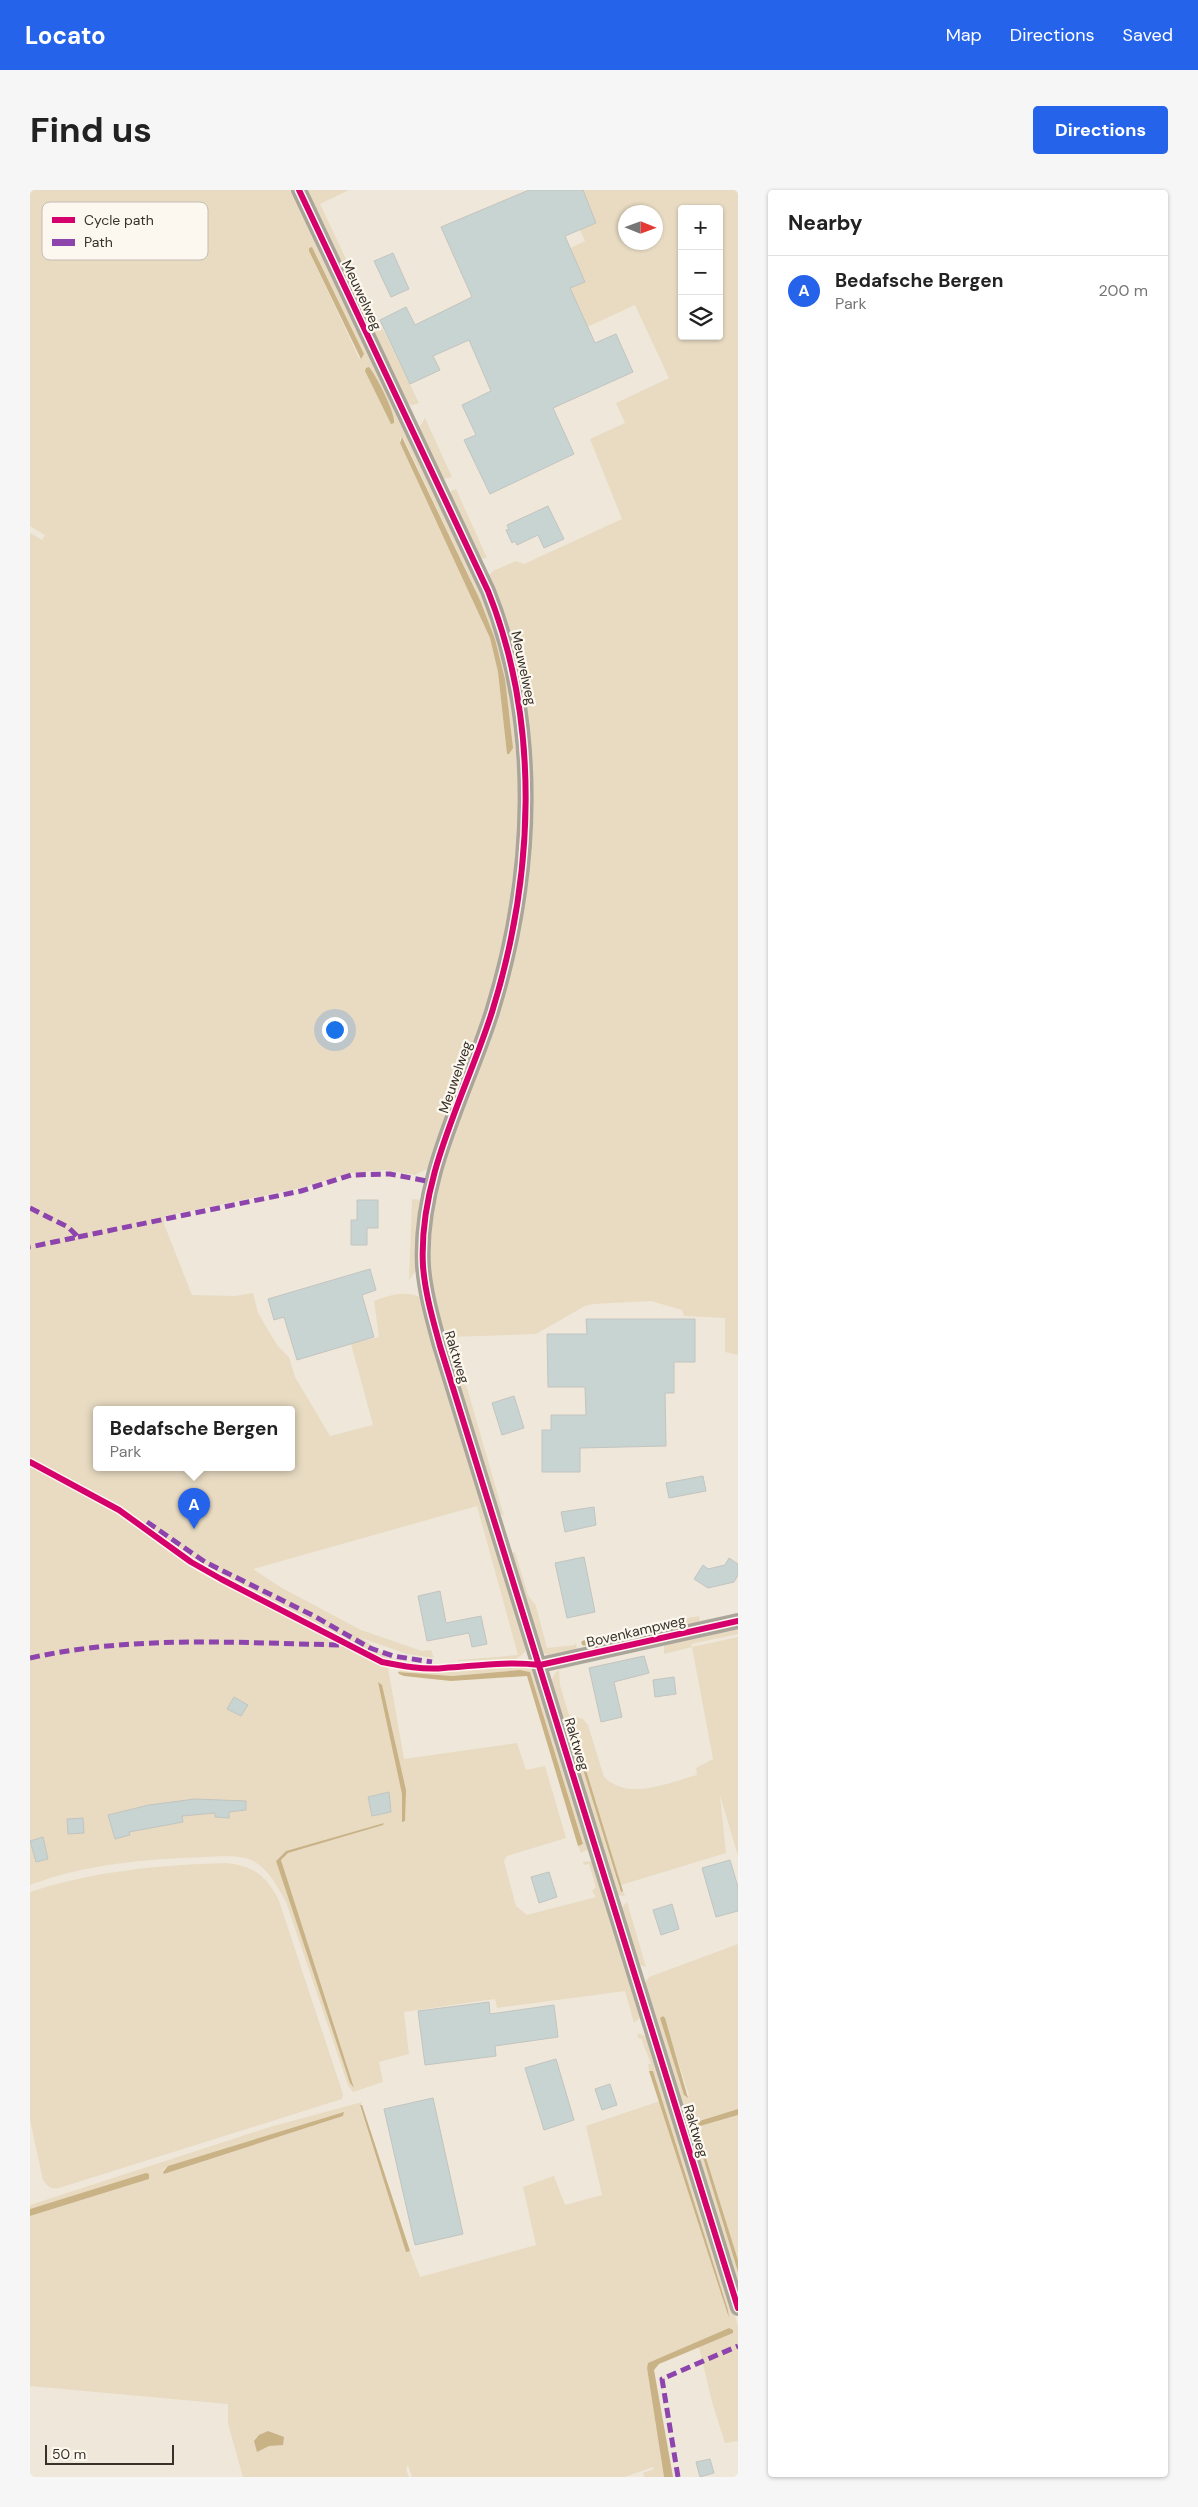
<!DOCTYPE html>
<meta charset="utf-8">
<style>
:root{--surface:#fff;--page:#f6f6f6;--text:#222;--muted:#767676;--line:#e0e0e0;--accent:#2563eb}
body{margin:0;font-family:"DM Sans",sans-serif;background:var(--page);color:var(--text)}
.controls{position:absolute;right:15px;top:15px;display:grid;overflow:hidden;border-radius:5px;box-shadow:0 1px 4px #0004}
.controls button{width:45px;height:45px;display:grid;place-items:center;padding:0;border:0;border-bottom:1px solid var(--line);background:var(--surface);color:var(--text);font:25px sans-serif}
.compass{position:absolute;left:588px;top:15px;width:45px;height:45px;border-radius:50%;background:var(--surface);box-shadow:0 1px 4px #0004;rotate:91deg}
.scale{position:absolute;left:15px;bottom:12px;width:129px;box-sizing:border-box;padding-left:5px;border:2px solid #38332a;border-top:0;font-size:14px;line-height:18px;white-space:nowrap;color:#38332a;-webkit-text-stroke:4px #fdf8ef;paint-order:stroke}
.you{position:absolute;left:304px;top:839px;width:18px;height:18px;margin:-12px;border:4px solid #fff;border-radius:50%;background:#1a73e8;box-shadow:0 0 0 8px #1a73e833}
.badge{display:grid;place-items:center;width:32px;height:32px;border-radius:50%;background:var(--accent);color:#fff;font-size:16px;font-weight:700}
.pin{position:absolute;translate:-50% -41px;filter:drop-shadow(0 1px 2px #0008)}
.pin::after{content:'';position:absolute;top:26px;width:18px;height:15px;background:inherit;clip-path:polygon(0 0,100% 0,50% 100%)}
.popup{position:absolute;left:63px;top:1216px;width:202px;height:65px;box-sizing:border-box;display:grid;place-content:center;border-radius:5px;background:var(--surface);filter:drop-shadow(0 1px 4px #0005);font-size:16px;white-space:nowrap;color:var(--muted)}
.popup b{font-size:19px;color:var(--text)}
.popup::after{content:'';position:absolute;left:50%;top:100%;margin-left:-10px;border:10px solid transparent;border-top-color:var(--surface)}
.list{margin:0;padding:0;list-style:none}
h2{display:flex;justify-content:space-between;align-items:center;height:65px;margin:0;padding:0 20px;font-size:21px}
h2 small{font-size:16px;font-weight:400;color:var(--muted)}
.list li{display:grid;grid-template-columns:32px 1fr auto;gap:15px;align-items:center;box-sizing:border-box;height:70px;padding:0 20px;border-top:1px solid var(--line)}
.list b{display:block;font-size:19px;white-space:nowrap}
.list p{margin:0;font-size:16px;white-space:nowrap;color:var(--muted)}
.list em{font-size:16px;font-style:normal;color:var(--muted)}
.icon{flex:none;width:28px;height:28px;fill:none;stroke:currentColor;stroke-width:2;stroke-linecap:round;stroke-linejoin:round}
.map{position:relative;flex:none;width:708px;height:2287px;overflow:hidden;border-radius:5px}
header{display:flex;align-items:center;gap:30px;box-sizing:border-box;height:70px;padding:0 25px;background:var(--accent);color:#fff}
header strong{font-size:24px}
nav{display:flex;gap:28px;margin-inline-start:auto;font-size:18px}
.intro{display:flex;align-items:center;justify-content:space-between;box-sizing:border-box;height:120px;padding:0 30px}
h1{margin:0;font-size:35px}
.button{padding:12px 22px;border-radius:5px;background:var(--accent);color:#fff;font-size:18px;font-weight:700}
main{display:flex;gap:30px;padding:0 30px}
aside{flex:1;background:var(--surface);border-radius:5px;box-shadow:0 1px 4px #0004}
.map>svg:first-child{display:block}
</style>
<header>
<strong>Locato</strong>
<nav><a>Map</a><a>Directions</a><a>Saved</a></nav>
</header>
<div class="intro"><h1>Find us</h1><a class="button">Directions</a></div>
<main>
<div class="map">
<svg width="708" height="2287" viewBox="0 0 708 2287">
<rect width="100%" height="100%" fill="#efe7da"/>
<!-- green -->
<path fill="#e8dbc2" fill-rule="evenodd" d="M0,0H265L452,399L481,484L491,640L473,767L401,977L385,985L356,980L320,983L270,998L135,1026L134,1034L162,1105L205,1106L223,1103L228,1123L247,1155L259,1167L265,1187L300,1246L343,1235L321,1154L349,1147L344,1111C360,1105 376,1100 392,1108L497,1457L494,1463L486,1469L428,1471V1470L488,1465L447,1316L223,1379L252,1398L331,1440L392,1461L401,1460L404,1468L377,1464L331,1448L355,1464L356,1467L396,1476L357,1472L374,1569L487,1553L496,1580L515,1576L536,1648L477,1666L474,1671L486,1716L497,1725L566,1707L562,1701L566,1697L559,1674L554,1675L553,1672L565,1671L610,1828L604,1833L595,1801L467,1818L465,1809L374,1822L379,1864L349,1872L353,1892L323,1902L318,1895L256,1712C248,1698 239,1679 223,1671C208,1664 190,1667 174,1667C116,1669 55,1674 0,1695V343L12,350L15,345L0,336ZM279,61L332,162L331,169L329,168ZM370,247L374,249L450,410L465,449L475,489L479,564L477,563L468,482L460,448L370,253ZM66,1220H262V1278H66ZM354,1633L353,1635L258,1663L251,1670L324,1898L320,1893L246,1671L256,1661Z
M274,0H319L290,14L334,107L326,111Z
M532,0H708V1165L695,1162V1128L654,1126L652,1120L621,1111L563,1114L555,1116L506,1144L418,1147L413,1144L403,1113L399,1073L404,1005L464,830L499,598L457,388L463,381L486,371L494,374L592,329L560,249L595,233L586,213L639,188L605,115L555,138L521,67L555,51ZM652,19H689V146H652ZM596,22H626V52H596Z
M341,119L344,121L389,213L382,215L374,212L333,124Z
M395,228L422,287L410,290L387,241Z
M426,299L457,368L447,369L418,308L421,301Z
M382,1009L392,1010L388,1078L379,1090Z
M426,1160L474,1326L467,1322L418,1164Z
M485,1362L498,1405L506,1416L517,1458L545,1455L546,1452L547,1461L520,1466L513,1463L480,1364Z
M708,1423V1427L583,1453L582,1448L649,1434L648,1430L669,1426L670,1431Z
M708,1439V1444L661,1454L662,1457L708,1447V1666L690,1605L696,1663L591,1695L545,1544H542L590,1701H593L595,1706L586,1705L521,1495C523,1471 552,1473 570,1469L529,1480L530,1495L539,1525L553,1529L558,1535L574,1587C599,1611 637,1593 667,1585L666,1578L683,1569L662,1457L634,1464V1454Z
M492,1476L503,1479L560,1654L557,1660L551,1663L548,1656L553,1653L500,1482L490,1480L422,1486L368,1482L371,1478L423,1481Z
M196,1673C223,1676 234,1684 248,1708L313,1904L312,1909L29,1998C21,2000 17,1996 13,1990L0,1930V1702C64,1681 129,1675 196,1673Z
M597,1712L616,1777L607,1774L590,1719Z
M708,1754V1919L665,1932L664,1926L661,1928L708,2082V2098L614,1795L619,1787ZM633,1826L659,1905L655,1907L630,1828Z
M607,1844H611L620,1849L708,2136V2251L695,2253L682,2212L669,2157L703,2143L699,2138L626,2170L617,2178L634,2287H614L613,2283L624,2279L623,2277L595,2287H382L378,2275L376,2279L379,2287H213L198,2234V2214L0,2196V2026L119,1989V1984L0,2019V2015L240,1937L332,1912L330,1917L376,2061H380L390,2087L506,2055L493,1997L524,1986L535,2015L572,2005L556,1936L630,1911L699,2128L698,2120L623,1881H619L618,1874H621L611,1848L609,1849ZM314,1923L313,1926L134,1984L133,1980L138,1976Z
M708,1925V2070L667,1939L670,1936Z"/>
<!-- water -->
<path fill="#c9b285" d="M282,57L334,164L331,169L279,61V58Z
M339,177C346,185 366,224 364,233L361,234L335,181L336,178Z
M372,247L450,410L465,449L475,489L483,558L479,564H477L468,482L460,448L370,253Z
M648,1430L649,1434L582,1448L580,1447L581,1445Z
M490,1480L500,1482L553,1654L548,1656L497,1486L421,1491L374,1486L369,1484L368,1482L422,1486Z
M348,1492L352,1495L376,1600L375,1631L372,1632V1604Z
M542,1544H545L593,1701L591,1702Z
M354,1633L353,1635L258,1663L251,1670L324,1898L320,1893L246,1671L256,1661Z
M633,1826L635,1828L658,1908L654,1905L630,1828Z
M619,1881H623L698,2120L699,2128Z
M330,1915H332L380,2061L376,2062Z
M708,1919V1925L670,1936L667,1939L708,2070V2082L661,1928L662,1925L666,1932Z
M314,1922L313,1926L134,1984L133,1982L138,1976Z
M116,1983L119,1984V1989L0,2026V2019Z
M699,2138L703,2140V2143L629,2174L624,2180L643,2287H634L617,2178L618,2173Z
M238,2241L254,2247L253,2255L239,2256L227,2262L224,2251L229,2245Z"/>
<g fill="none" stroke-linecap="round" stroke-linejoin="round">
<!-- stream -->
<path stroke="#c9b285" stroke-width="5" d="M554,1453L571,1449"/>
</g>
<!-- building -->
<path fill="#c8d4d2" stroke="#c2c4c0" d="M499,0H553L566,33L535,46L555,92L540,98L565,153L586,144L603,182L523,218L544,264L460,304L434,250L446,245L432,215L461,201L439,150L403,166L410,180L380,194L350,130L376,117L385,135L442,107L411,37Z
M363,63L379,99L361,107L344,71Z
M518,316L534,349L514,358L508,345L487,355L485,351L482,353L476,340L479,339L477,335Z
M327,1010H348V1038H337V1055H321V1030H327Z
M340,1079L346,1100L332,1105L344,1147L267,1170L254,1127L244,1130L238,1109Z
M556,1129H665V1172H644V1203H635L636,1256L550,1258V1282H512V1240H521V1225H556L555,1197H518L517,1144H557Z
M484,1206L494,1238L472,1245L462,1213Z
M673,1286L676,1301L639,1308L636,1293Z
M564,1317L566,1335L535,1342L531,1322Z
M554,1367L565,1422L537,1428L525,1373Z
M699,1368L708,1374V1385L704,1392L678,1398L664,1389L673,1375L678,1379L695,1375Z
M410,1401L416,1433L451,1426L457,1454L442,1457L439,1443L397,1451L388,1406Z
M614,1466L619,1483L584,1492L592,1527L571,1532L559,1478Z
M644,1487L646,1504L625,1507L623,1490Z
M204,1507L218,1515L211,1526L197,1519Z
M359,1602L361,1622L342,1626L338,1607Z
M165,1609L216,1611V1620L199,1622V1628L185,1627V1623L152,1626L153,1632L99,1642L100,1645L85,1649L78,1625L119,1615Z
M53,1628L54,1643L38,1644L37,1629Z
M13,1647L18,1669L6,1672L0,1651Z
M700,1670L708,1697V1721L686,1727L672,1678Z
M519,1682L527,1707L509,1713L501,1687Z
M642,1714L649,1739L631,1745L623,1720Z
M459,1812L460,1824L524,1815L528,1847L465,1856L466,1866L395,1875L388,1821Z
M526,1869L544,1930L514,1940L495,1878Z
M580,1894L587,1915L572,1920L565,1899Z
M403,1908L433,2044L385,2055L354,1919Z
M680,2269L684,2283L670,2287L666,2272Z"/>
<g fill="none" stroke-linecap="round" stroke-linejoin="round">
<!-- minor -->
<path stroke="#aaa59b" stroke-width="16" d="M269,0L458,401C511,534 504,687 462,822C436,904 388,987 393,1076C395,1103 403,1130 410,1156L708,2118
M510,1475L708,1431"/>
<!-- quiet -->
<path stroke="#8e44ad" stroke-width="5" stroke-dasharray="10 5" stroke-linecap="butt" d="M0,1018L38,1037L48,1047L0,1057
M48,1047L271,1001L321,985L360,984L402,992
M117,1332L175,1372L284,1426L340,1458L363,1466L402,1472
M0,1468C103,1445 210,1453 314,1455
M648,2287L632,2189L708,2156"/>
<!-- cycleway casing -->
<g stroke="#fdf8ef" stroke-width="9">
<path id="cycleway" d="M269,0L458,401C511,534 504,687 462,822C436,904 388,987 393,1076C395,1103 403,1130 410,1156L708,2118
M0,1272L89,1320L161,1372L191,1389L352,1472C372,1476 393,1480 414,1478C446,1476 477,1471 510,1475L708,1431"/>
</g>
<!-- cycleway -->
<use href="#cycleway" stroke="#d6006c" stroke-width="6"/>
</g>
<g text-anchor="middle" dominant-baseline="central" stroke-width="4.5" stroke-linejoin="round" paint-order="stroke">
<!-- street labels -->
<g font-size="14" fill="#38332a" stroke="#fdf8ef">
<text transform="translate(332 105) rotate(65)">Meuwelweg</text>
<text transform="translate(494 478) rotate(78)">Meuwelweg</text>
<text transform="translate(425 887) rotate(-71)">Meuwelweg</text>
<text transform="translate(427 1167) rotate(73)">Raktweg</text>
<text transform="translate(606 1441) rotate(-13)">Bovenkampweg</text>
<text transform="translate(547 1554) rotate(73)">Raktweg</text>
<text transform="translate(666 1941) rotate(73)">Raktweg</text>
</g>
</g>
<!-- legend -->
<rect x="12" y="12" width="166" height="58" rx="8" fill="#fdf8ef" stroke="#c2bdb4" stroke-width="1"/>
<rect x="22" y="27" width="23" height="6" fill="#d6006c"/>
<rect x="22" y="49" width="23" height="7" fill="#8e44ad"/>
<g font-size="14" fill="#38332a">
<text x="54" y="35">Cycle path</text>
<text x="54" y="57">Path</text>
</g>
</svg>
<div class="controls">
<button>+</button>
<button>−</button>
<button><svg class="icon" aria-label="layers" viewBox="0 0 24 24"><path d="M12 4l9 5-9 5-9-5zM3 14l9 5 9-5"/></svg></button>
</div>
<svg class="compass" viewBox="-18 -18 36 36"><path d="M0-13l5 13h-10z" fill="#e53935"/><path d="M0 13l5-13h-10z" fill="#767676"/></svg>
<div class="scale">50 m</div>
<div class="you"></div>
<div class="pin badge" style="left:164px;top:1339px">A</div>
<div class="popup"><b>Bedafsche Bergen</b>Park</div>
</div>
<aside>
<h2>Nearby<small></small></h2>
<ul class="list">
<li><span class="badge">A</span><div><b>Bedafsche Bergen</b><p>Park</p></div><em>200 m</em></li>
</ul>
</aside>
</main>
